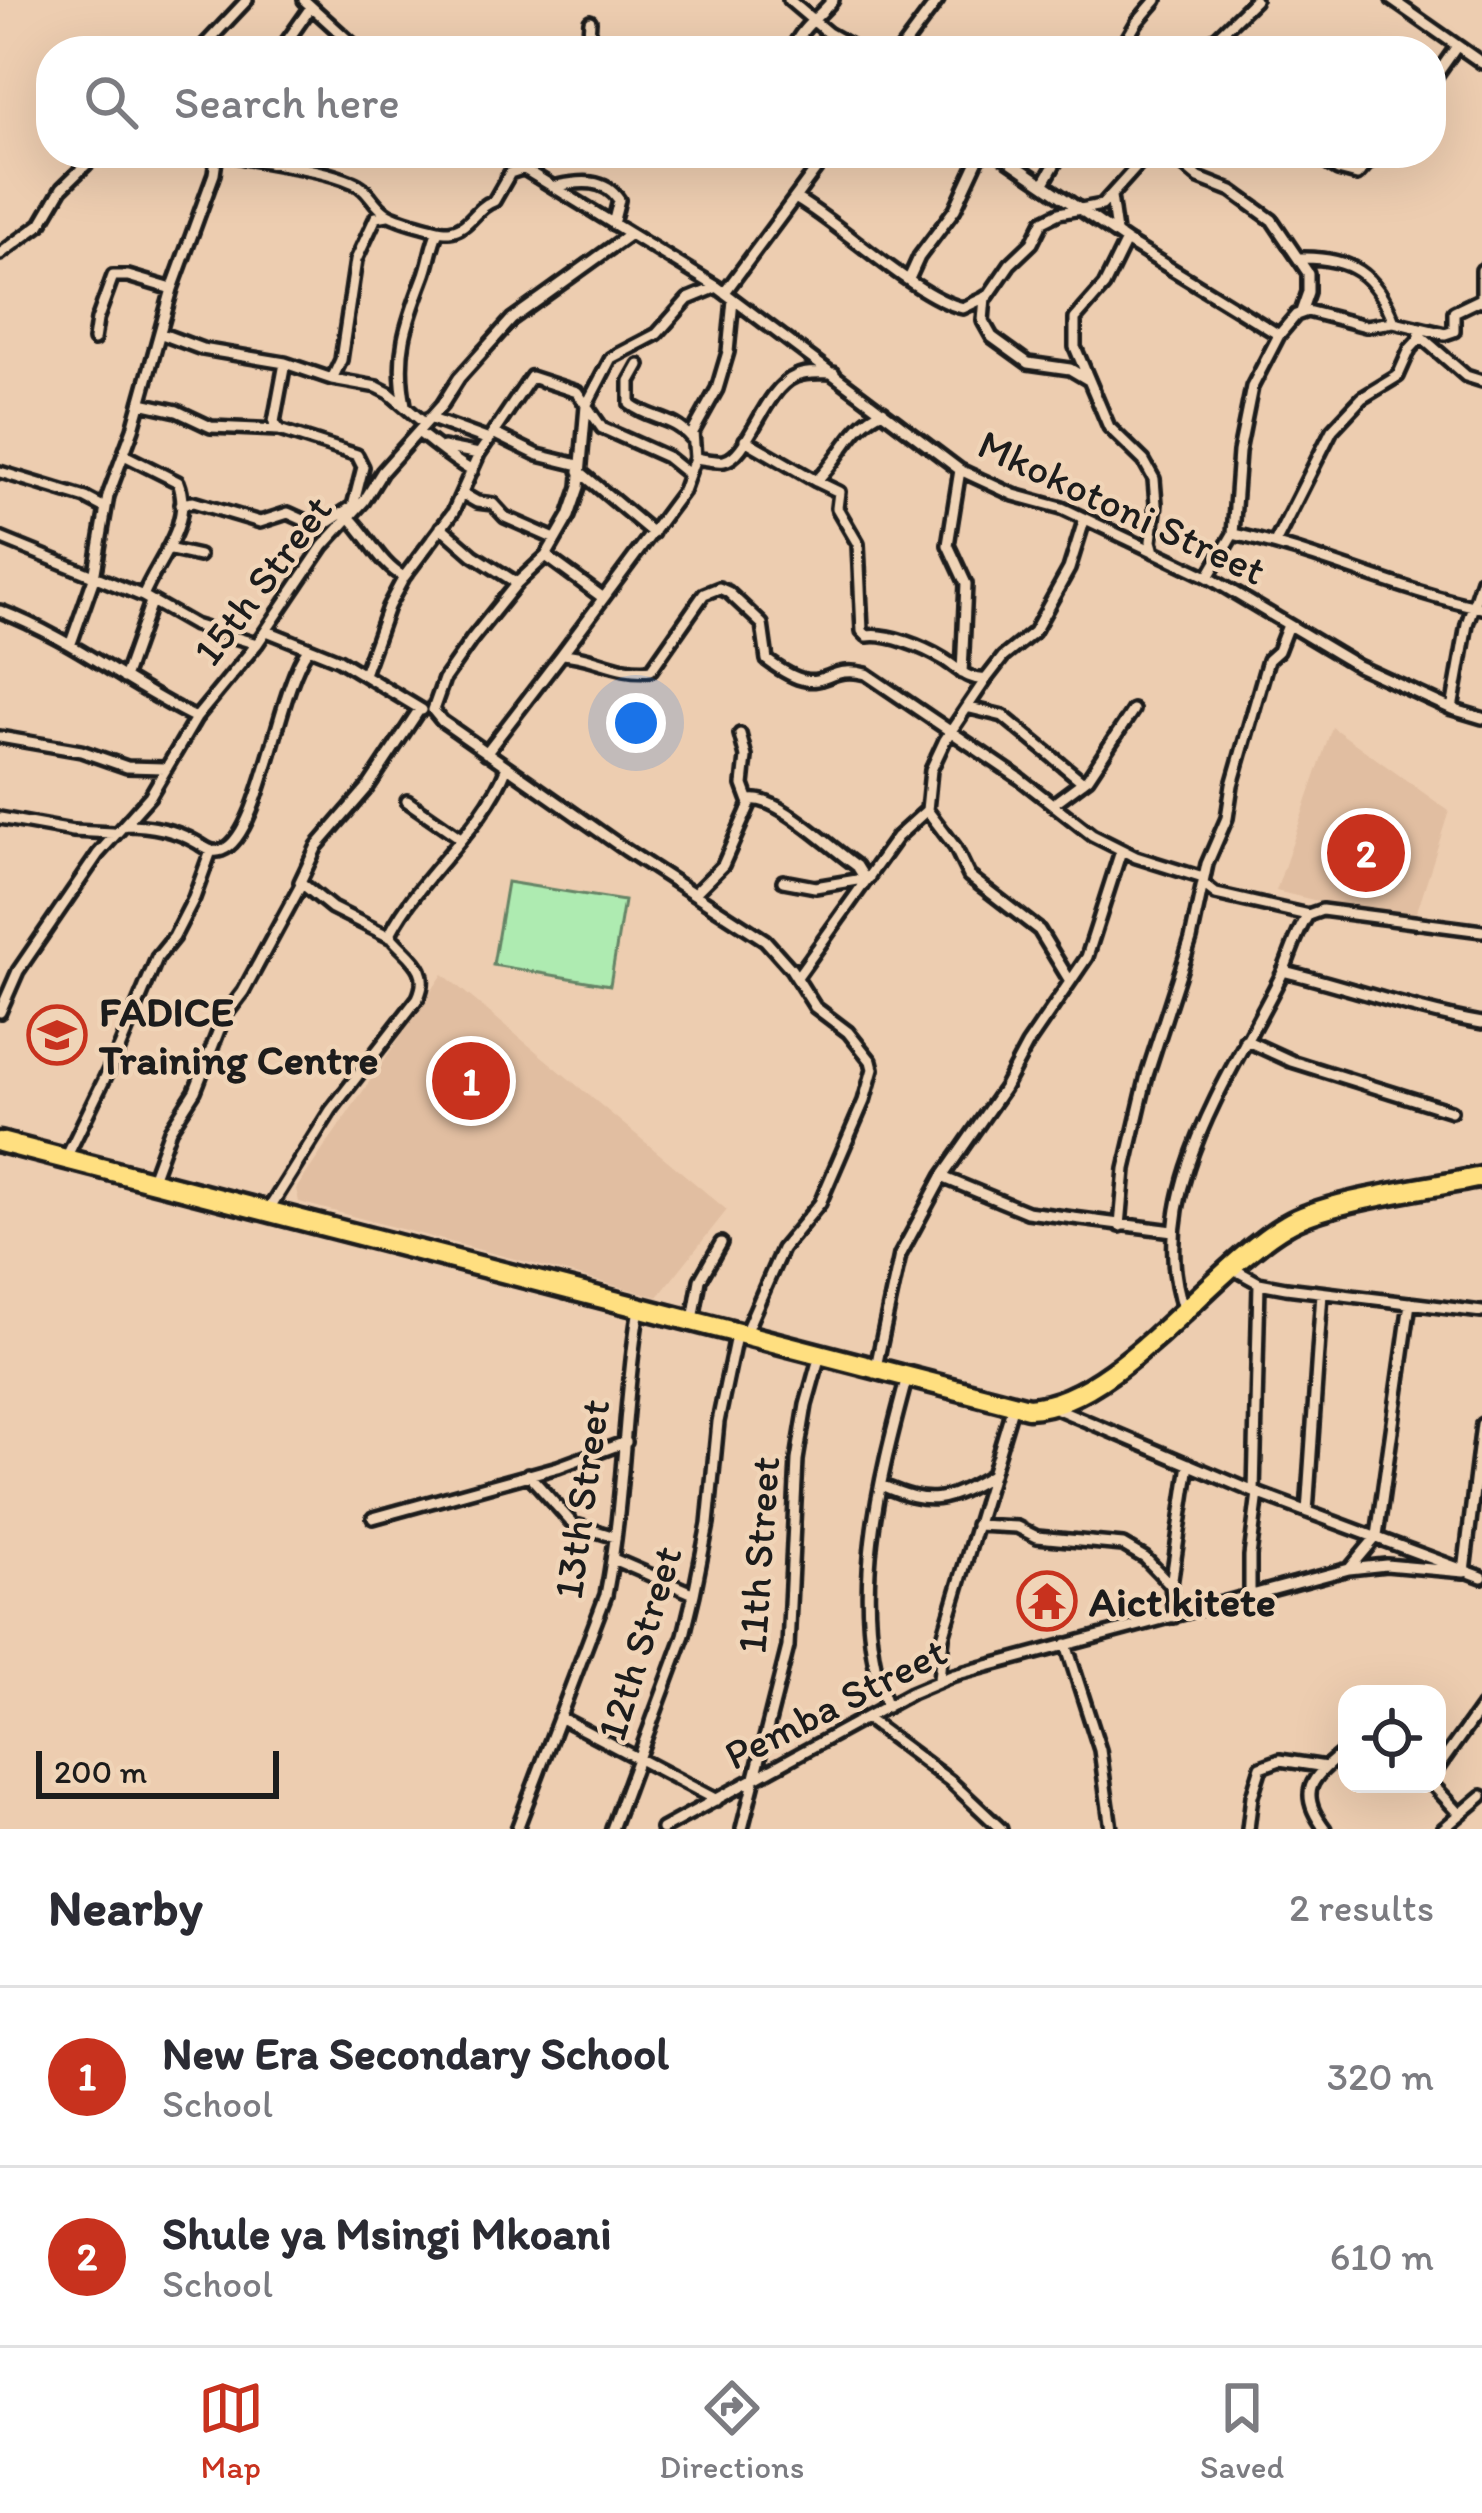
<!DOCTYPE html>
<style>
:root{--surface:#fff;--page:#f7f7f7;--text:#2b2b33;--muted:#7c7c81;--line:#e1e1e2;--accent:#c8321e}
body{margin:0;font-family:Itim,sans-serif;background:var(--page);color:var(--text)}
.controls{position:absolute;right:36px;bottom:36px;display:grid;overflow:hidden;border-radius:24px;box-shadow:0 12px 48px #0002}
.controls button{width:108px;height:108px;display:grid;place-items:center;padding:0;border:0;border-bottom:3px solid var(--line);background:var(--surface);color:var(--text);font:60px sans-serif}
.scale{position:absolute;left:36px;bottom:30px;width:243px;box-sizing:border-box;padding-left:12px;border:6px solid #1c1c1c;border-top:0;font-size:33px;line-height:42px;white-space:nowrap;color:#1c1c1c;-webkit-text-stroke:9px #f0d4b7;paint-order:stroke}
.you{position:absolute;left:636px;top:723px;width:42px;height:42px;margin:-30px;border:9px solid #fff;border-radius:50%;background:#1a73e8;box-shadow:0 0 0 18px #1a73e833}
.badge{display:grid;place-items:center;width:78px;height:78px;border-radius:50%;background:var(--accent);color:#fff;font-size:39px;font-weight:700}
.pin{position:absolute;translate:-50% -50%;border:6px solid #fff;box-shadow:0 3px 12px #0006}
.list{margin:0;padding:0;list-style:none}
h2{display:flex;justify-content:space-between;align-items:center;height:156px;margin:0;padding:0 48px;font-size:51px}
h2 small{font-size:39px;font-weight:400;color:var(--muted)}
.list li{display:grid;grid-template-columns:78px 1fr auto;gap:36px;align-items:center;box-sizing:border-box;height:180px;padding:0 48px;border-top:3px solid var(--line)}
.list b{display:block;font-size:45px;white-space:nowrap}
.list p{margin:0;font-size:39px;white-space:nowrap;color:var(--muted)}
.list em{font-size:39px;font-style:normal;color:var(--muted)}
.icon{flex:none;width:66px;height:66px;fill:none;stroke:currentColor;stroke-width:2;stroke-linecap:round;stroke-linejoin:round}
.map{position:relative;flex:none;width:1482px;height:1829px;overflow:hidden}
.search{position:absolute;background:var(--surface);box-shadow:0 12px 48px #0002;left:36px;right:36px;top:36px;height:132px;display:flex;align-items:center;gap:30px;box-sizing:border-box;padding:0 42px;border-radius:48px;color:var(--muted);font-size:45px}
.sheet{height:516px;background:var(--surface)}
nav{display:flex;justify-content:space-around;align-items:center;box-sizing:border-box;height:168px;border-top:3px solid var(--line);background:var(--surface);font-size:33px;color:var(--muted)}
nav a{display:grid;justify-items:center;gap:6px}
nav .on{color:var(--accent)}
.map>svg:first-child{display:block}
</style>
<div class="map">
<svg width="1482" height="1829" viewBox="0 0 1482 1829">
<rect width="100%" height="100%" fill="#edcdb0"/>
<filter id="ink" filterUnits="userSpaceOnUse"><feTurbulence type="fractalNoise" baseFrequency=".00833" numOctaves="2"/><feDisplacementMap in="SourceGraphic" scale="24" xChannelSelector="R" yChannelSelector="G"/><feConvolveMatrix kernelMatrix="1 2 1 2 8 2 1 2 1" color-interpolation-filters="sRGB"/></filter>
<g filter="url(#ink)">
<!-- built -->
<path fill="#e1bea1" d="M1332,727L1449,811L1413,924L1276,891Z
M443,974L727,1210L658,1297L299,1202L296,1189Z"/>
<!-- green -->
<path fill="#aeebb1" stroke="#658466" stroke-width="3" d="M507,882L624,901L610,985L493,965Z"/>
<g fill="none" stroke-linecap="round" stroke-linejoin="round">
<!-- street casing -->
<g stroke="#1c1c1c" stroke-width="18">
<path id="street" d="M304,0L360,51
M789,0L828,33L860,51
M1392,0L1482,63
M199,51L247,0
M280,51L311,7
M579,51L589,35L590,21
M791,51C804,24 814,22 833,0
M900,51L938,0
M1120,51L1137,22L1156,0
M1195,51L1218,36L1255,0
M1431,83L1457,46
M224,153C266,165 311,165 352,182C369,188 372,204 386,213C395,219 439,232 449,231C470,229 475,207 494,201L510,173L525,168
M498,153L717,287L960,470L1014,495L1062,508L1208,577L1358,666L1452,709L1482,718
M998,153L1126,241L1279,335
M1169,153L1199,178L1232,191L1272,220L1308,273V292L1301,312
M1310,153L1338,170L1357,175L1377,153
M1044,183L1061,153
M557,186C580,181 605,178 619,200L613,224
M1111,196L1116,232
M797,199C843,226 917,298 963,308L988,296L1010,264L1032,243L1043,221L1059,213L1102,205L1149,153
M1126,241L1104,286L1075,319V347L1109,427L1144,461L1154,479L1156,504L1151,541L1154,552
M0,254L41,224L62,188L98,153
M1300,258C1350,257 1376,273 1394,322
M1482,270V301
M909,279L919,257L955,209L981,153
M717,287L688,299L657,334L611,358L586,406L579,487L569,516L546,556L517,583L472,639L444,679L433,710L442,721L626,850L765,940L791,969L815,1007L848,1032L871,1061L873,1069L864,1101L820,1203L782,1249L745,1333
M725,292L828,153
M985,297L983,321L992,337L1028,363L1070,369L1087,379
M162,334L202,349L285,363L332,379L377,387L389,393L423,422
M1419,335L1466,376L1482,381
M94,340L97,320L113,276H128L172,289
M285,363L274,422L279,430L357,455L363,467L350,518C369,537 381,565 404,577
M639,365L630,381V404C651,420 674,417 691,438
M332,379L341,360L356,260L376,217L388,215
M141,403L177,411L211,427L279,430
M405,405C395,354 406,324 424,277C430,262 431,246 438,231
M429,418L489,440
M418,432C438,447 451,459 472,471
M495,434L538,455L579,465
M745,440L816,481C841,458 852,423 883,411
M443,447L479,454
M124,455L178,482C194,523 157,561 143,596
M695,458C704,459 715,462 724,461C749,457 763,389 796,376C807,371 821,373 834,373
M960,470L948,545L966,584L962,673
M579,471L653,533
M0,472L86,498L105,508
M816,481L839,492L837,508L858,544L862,631L867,636C889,633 923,647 943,659C958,668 968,681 986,679L1003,657L1034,632L1069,569L1084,521
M463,494L477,502L493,504L505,517L555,539
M181,504L193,502L260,522L288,513L308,522L327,523L350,508
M441,527L473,555L517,583
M1233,534C1319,552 1397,591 1482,608
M0,538L143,596L194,625L257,644
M1275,543L1332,430L1362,398L1398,376L1410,349L1421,337
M167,549L199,556
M546,556L602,597
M1208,577L1233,534L1239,452L1252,387L1279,335L1296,315L1307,311L1366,326L1394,322L1445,334L1454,331V312L1481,299
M0,611C71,638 128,685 196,718
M267,631L339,660L422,710
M71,643L94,578L108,496L133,429L172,289L214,174L217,153
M562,654L683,491L695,458L693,432L717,389L728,352L733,300
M364,674L388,607L404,577L453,512L479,454L531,377L577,392L602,428L667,457L688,474
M124,678L151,602
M970,708L1003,716L1083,782
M1452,709L1467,624L1482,579
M0,737L81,751L127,767L164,768
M486,753L562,654C593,655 617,674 651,670L704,594L719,588L728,592L762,624L767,660C826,704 820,662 866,674L1019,778L1092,835L1136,857L1203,878
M751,800C776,795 833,850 857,866L865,879
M407,801L459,837
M1053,804L1088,778L1133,710
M927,810L955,847L969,876L1039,930L1070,981
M0,818L73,831L113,833
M125,825C149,825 175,830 196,842C205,847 211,854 222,850C261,837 278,688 308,649
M783,881L815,887L869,878
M1203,884L1216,894L1308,915
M696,892L723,865L750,804L743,785L746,757L740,734
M392,938L332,908L300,882L317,846L368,787L419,710
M1283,971C1350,987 1414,1011 1482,1023
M797,977L897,837L927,810L931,770L945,740L986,679
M0,1012L18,971L98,854L150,796L196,718L257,644L323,546L364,501L382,472L442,405L459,378L512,319L629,235
M1245,1040L1291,1061L1451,1111
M66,1158L120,1047L157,958L174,937L194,898L211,851
M942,1177L1027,1212L1173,1231
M152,1179L170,1130L195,1091L224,1017L243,992L301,885
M269,1209L331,1110L418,998C432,968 409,958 392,938L391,932C422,873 483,829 507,767
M1120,1226L1125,1169L1147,1075L1191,939L1207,864L1227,818L1232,785L1268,660L1278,651L1288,625
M1232,1268L1259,1283L1286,1288L1482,1312
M1184,1311C1143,1194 1232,1075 1282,974C1291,954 1296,933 1308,915L1322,910L1482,931
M693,1320L700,1280L721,1243
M876,1367L900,1255L942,1177L1004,1088L1027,1045L1087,957L1121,851
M1051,1406L1254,1492L1482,1577
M528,1474L573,1524L615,1537
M881,1485C931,1507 945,1502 990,1476
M1254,1492L1259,1283
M1307,1512L1322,1293
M373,1518L558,1467L626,1442
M976,1525L1017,1527L1037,1537L1123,1545L1145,1558L1171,1585
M613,1559L694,1594
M1351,1567L1377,1536L1410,1303
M1250,1598V1556L1258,1493
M1174,1617L1171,1585L1189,1464
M1066,1644L1100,1750L1111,1829
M939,1680L943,1637L1013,1405
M887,1707C847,1602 879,1480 907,1377
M559,1717L717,1800
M867,1719L950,1781L1001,1829
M1437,1769L1482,1706
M1432,1784L1460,1814
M517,1829L606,1595C625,1500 623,1403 639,1308
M612,1829L684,1635L694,1594L708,1524L718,1422L737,1331
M662,1829L911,1693L954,1675L1349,1569L1386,1565L1464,1572L1482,1424
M742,1829L788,1647L797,1460L806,1405L820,1355
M1248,1829L1252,1796L1261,1767L1280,1760L1326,1767
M1325,1829C1294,1789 1315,1776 1347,1749
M1443,1829L1482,1796"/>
</g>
<!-- highway casing -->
<g stroke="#1c1c1c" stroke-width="27">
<path id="highway" d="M0,1142L1028,1408C1116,1405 1210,1269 1286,1225C1327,1200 1431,1188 1482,1177"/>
</g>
<!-- street -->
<use href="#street" stroke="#f0d4b7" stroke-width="9"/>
<!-- highway -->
<use href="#highway" stroke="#ffdf80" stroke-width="18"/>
</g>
</g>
<!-- icons -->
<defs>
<g id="school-ring" transform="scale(3)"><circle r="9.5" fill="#f0d4b7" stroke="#c8321e" stroke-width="1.5"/><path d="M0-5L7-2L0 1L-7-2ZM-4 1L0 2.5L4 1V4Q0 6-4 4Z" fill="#c8321e"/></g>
<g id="temple-ring" transform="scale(3)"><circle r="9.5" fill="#f0d4b7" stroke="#c8321e" stroke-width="1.5"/><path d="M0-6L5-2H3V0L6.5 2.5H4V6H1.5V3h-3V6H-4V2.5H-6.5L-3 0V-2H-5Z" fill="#c8321e"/></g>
</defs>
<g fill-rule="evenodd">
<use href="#school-ring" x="57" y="1035"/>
<use href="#temple-ring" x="1047" y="1601"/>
</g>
<g text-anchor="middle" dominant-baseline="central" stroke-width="9" stroke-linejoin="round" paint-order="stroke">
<!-- street labels -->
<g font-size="42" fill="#1c1c1c" stroke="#f0d4b7">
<text transform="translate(1122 507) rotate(25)">Mkokotoni Street</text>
<text transform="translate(262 580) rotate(-53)">15th Street</text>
<text transform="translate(581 1499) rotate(-82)">13th Street</text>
<text transform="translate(758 1555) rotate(-86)">11th Street</text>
<text transform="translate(639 1643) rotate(-73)">12th Street</text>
<text transform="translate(835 1703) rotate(-27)">Pemba Street</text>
</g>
<!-- poi labels -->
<g font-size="42" font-weight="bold" fill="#1c1c1c" stroke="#f0d4b7" text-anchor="start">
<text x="99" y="1011">FADICE<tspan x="99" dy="48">Training Centre</tspan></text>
<text x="1089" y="1601">Aict kitete</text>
</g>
</g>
</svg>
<div class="controls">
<button><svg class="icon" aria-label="locate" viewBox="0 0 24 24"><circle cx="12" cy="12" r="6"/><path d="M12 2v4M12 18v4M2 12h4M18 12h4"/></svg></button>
</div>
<div class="scale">200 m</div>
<div class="you"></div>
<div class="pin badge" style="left:471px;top:1081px">1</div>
<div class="pin badge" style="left:1366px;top:853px">2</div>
<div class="search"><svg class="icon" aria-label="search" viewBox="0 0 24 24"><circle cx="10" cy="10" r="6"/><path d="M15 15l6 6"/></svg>Search here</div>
</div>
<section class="sheet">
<h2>Nearby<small>2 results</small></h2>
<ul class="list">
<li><span class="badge">1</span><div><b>New Era Secondary School</b><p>School</p></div><em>320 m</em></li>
<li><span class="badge">2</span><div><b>Shule ya Msingi Mkoani</b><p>School</p></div><em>610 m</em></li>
</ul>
</section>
<nav>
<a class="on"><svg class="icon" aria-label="map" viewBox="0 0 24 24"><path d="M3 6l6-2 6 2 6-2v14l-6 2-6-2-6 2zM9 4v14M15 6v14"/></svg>Map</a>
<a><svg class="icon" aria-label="directions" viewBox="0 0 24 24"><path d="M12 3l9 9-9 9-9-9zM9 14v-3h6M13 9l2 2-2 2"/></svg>Directions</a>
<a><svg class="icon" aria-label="saved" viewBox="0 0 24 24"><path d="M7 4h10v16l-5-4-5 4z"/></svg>Saved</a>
</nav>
